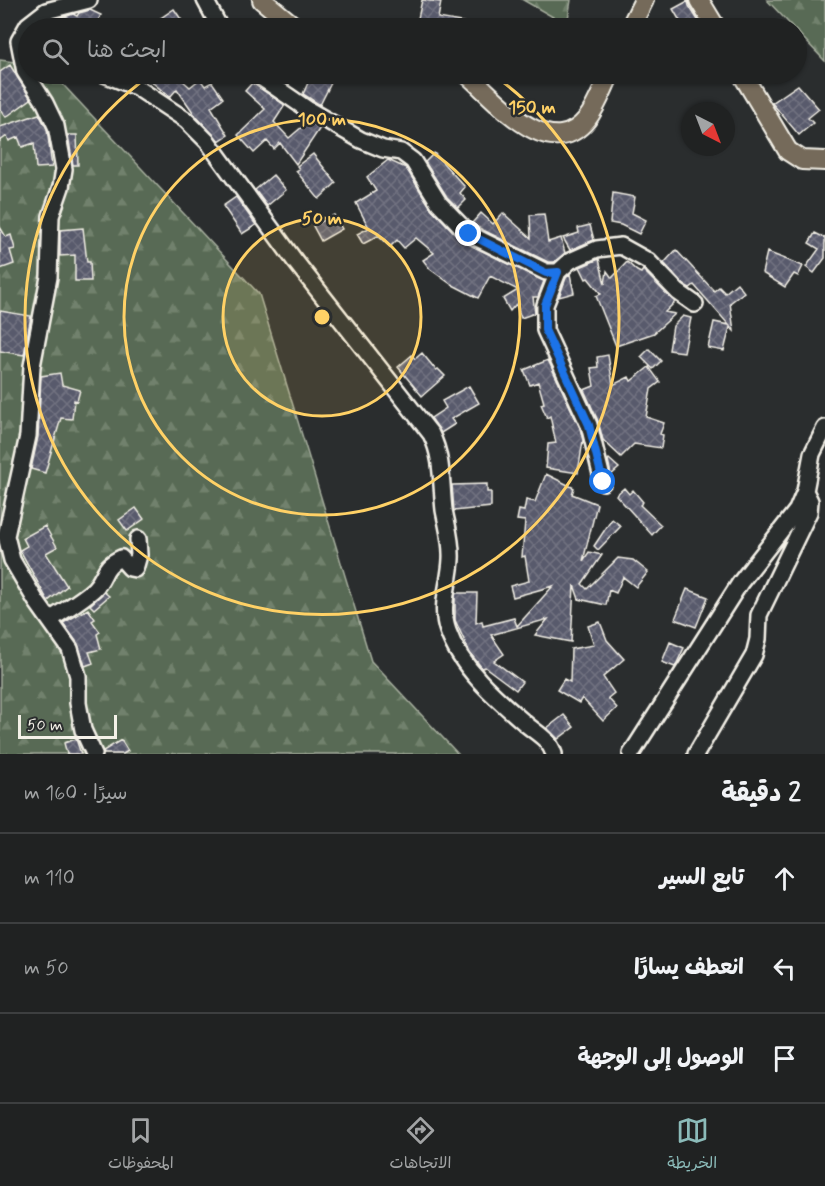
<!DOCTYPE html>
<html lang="ar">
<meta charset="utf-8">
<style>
:root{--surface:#202222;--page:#2d2f2f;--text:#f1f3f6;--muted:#a2a4a5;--line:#3d3f40;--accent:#8bbbb9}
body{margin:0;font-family:Mynerve,"Playpen Sans Arabic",sans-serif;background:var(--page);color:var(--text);direction:rtl}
.compass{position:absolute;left:681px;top:102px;width:54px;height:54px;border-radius:50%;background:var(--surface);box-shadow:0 2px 4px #0004;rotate:138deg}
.scale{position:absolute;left:18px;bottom:15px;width:99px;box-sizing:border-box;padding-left:6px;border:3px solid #f4f1e8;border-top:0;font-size:16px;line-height:21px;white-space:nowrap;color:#f4f1e8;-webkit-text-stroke:4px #2a2d2e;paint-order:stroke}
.stop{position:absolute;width:18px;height:18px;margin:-14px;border:4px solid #1a73e8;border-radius:50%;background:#fff}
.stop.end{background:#1a73e8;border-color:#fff;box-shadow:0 2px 6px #0008}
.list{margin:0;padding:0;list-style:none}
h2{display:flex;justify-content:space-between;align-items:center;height:78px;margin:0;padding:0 24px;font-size:26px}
h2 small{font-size:20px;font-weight:400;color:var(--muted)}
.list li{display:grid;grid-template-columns:39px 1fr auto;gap:18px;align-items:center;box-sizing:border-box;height:90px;padding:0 24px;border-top:2px solid var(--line)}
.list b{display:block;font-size:22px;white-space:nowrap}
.list em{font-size:20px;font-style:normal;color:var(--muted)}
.icon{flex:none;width:33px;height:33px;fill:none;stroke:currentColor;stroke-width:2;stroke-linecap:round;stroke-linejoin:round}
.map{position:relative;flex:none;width:825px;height:754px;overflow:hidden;direction:ltr}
.search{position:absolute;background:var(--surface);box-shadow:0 2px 4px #0004;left:18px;right:18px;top:18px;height:66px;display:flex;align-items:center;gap:15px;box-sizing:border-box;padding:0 21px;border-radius:33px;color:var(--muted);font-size:22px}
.sheet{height:348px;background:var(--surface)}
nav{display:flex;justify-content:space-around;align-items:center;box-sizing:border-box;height:84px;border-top:2px solid var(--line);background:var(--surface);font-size:16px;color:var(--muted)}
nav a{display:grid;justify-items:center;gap:3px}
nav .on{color:var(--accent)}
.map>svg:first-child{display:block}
</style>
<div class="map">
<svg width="825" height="754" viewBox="0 0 825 754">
<defs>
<pattern id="forest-firs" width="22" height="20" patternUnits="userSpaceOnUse" patternTransform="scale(1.5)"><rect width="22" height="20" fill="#596b54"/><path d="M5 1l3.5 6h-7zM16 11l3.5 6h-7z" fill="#71816d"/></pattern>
<pattern id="building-cross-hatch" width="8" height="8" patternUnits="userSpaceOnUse" patternTransform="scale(1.5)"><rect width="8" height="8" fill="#595a6c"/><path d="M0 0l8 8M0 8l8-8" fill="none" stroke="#717281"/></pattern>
</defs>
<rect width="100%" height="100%" fill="#2a2d2e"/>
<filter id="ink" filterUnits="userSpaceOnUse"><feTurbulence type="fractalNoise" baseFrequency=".0167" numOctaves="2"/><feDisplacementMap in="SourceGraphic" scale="12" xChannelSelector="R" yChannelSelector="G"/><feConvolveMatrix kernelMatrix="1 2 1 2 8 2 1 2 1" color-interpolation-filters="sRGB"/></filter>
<g filter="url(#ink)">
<!-- forest -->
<path fill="url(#forest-firs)" stroke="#a6ae9e" stroke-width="1.5" d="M523,0H571L567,25Z
M767,0H825V61Z
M0,60L28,64V74H53L259,294L371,661L458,754H0Z"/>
<!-- building -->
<path fill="url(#building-cross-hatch)" stroke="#f4f1e8" stroke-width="1.5" d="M422,0L441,2L438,18L467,23L466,28H416Z
M688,1L689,6L703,28H684L673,9Z
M174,9L187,28H160L155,22Z
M90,10L101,15L94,28H73L56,20L73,14L77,16L79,13Z
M10,65L31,99L6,117L0,109V72Z
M142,74H175L190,87L200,79L205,86L212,82L223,98L211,107L228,135L219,141L195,115L177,89L170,97Z
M312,74L332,81L320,105L303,94Z
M252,83L285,105L274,122L289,138L309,121L320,128L296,164L280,143L274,149L267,141L254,153L238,135L265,109L245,91Z
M798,85L819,109L808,118L813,123L799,135L772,103Z
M39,114L47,129L52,167L36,168L34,143L22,147L18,137L9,141L7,136L0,141V127Z
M68,135H77L78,165H73Z
M434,153L465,187L460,193L466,200L458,208L447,197L425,162Z
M313,154L336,183L319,199L296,171L299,169L297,166Z
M388,160L406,168L431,208L462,241L544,281L538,297H533L535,313L521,318L516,304L510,311L503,299L518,290L490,276L478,298L451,284L430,269L423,260L434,253L416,238L404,248L397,240L390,247L378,236L363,244L357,234L369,228L356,203L376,191L367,177Z
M273,175L286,190L267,206L255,190Z
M613,193L635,197L632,213L646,220L639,234L621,225L610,223Z
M236,197L256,225L242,234L223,206Z
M481,213L493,224L503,213L531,238L530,215L544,214L548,242L561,238L565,253L554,262H548L475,226L472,223Z
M334,215L342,229L321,241L313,226Z
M590,225L594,240L570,250L563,238L579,233L578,228Z
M0,227L6,237L11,235L15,249L10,250L14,264L0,269Z
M83,228L87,262H90L91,281H75V255L60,256V230Z
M815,233L825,238V258L814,273L806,267L819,249L809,243Z
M676,250L714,291L719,287L725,293L737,283L744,292L730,303L734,331L730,327L724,351L708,348L714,322L729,325L694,285L690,288L684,285L664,263Z
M767,252L803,266L798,276L794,274L785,287L762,273Z
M599,259L605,284L607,271L612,278L627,262L637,271L641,273L643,270L675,302L665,312L675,314L654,333L616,346L596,296L601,294L588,278L586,279L580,267Z
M570,274L574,293L559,297L566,278Z
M0,311L31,316L24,355L0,351Z
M683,316L691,318L684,352L669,350L673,326Z
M649,349L661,361L653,369L641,357Z
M422,353L436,370L438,369L445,376L422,396L398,367L412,355L415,359Z
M608,355L613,385L629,377L631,381L649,367L660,382L651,389L646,417L664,423L660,434L663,435L661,448L634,444L621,457L603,440L598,421L584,390L594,386L591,368L598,367L597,357Z
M548,360L580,428L583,440L578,473L546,468L548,444L556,443L550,416L547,418L541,404L544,403L538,382L530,385L524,370Z
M60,373L62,385L80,390L77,401L74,400L72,419L61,418L45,473L31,469L38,437L41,376Z
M469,386L479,403L451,419L455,424L441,433L431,418L446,408L442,401Z
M609,459L619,468L611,475L608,460Z
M546,474L574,488L572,494L597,504L583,561L589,552L602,555L582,584L587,589L618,558L633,560L648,572L636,587L623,577L616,593L609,590L606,605L579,599L574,585L571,642L535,635L548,619L491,635L504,654L494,661L522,682L516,690L485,667L482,668L470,653L455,620V596L456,593H477L476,623L482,621L483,626L514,618L517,626L553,586L513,597L510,586L529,581L525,556L522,557L525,521L517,520L519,510L524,511L526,500L535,502Z
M487,484V492H491V507L454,511L452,485Z
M624,488L629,494L633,490L643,502L640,505L661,525L652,535L616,495Z
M136,508L144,519L127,531L119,520Z
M612,519L621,526L598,550L594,546Z
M45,526L57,547L46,553L67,586L48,601L20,550L27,546L23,538Z
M687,589L708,597L696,627L675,619Z
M104,592L109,596L94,609L90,605Z
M88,609L95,619L92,621L100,632L97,634L101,649L89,652L93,663L85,666L78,644L63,623Z
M600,622L607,640L624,659L603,677L614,693L608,698L617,708L603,721L582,698L579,703L557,690L564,679L570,682L571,649L594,645L588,626Z
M670,642L684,648L675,667L662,662Z
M564,715L574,727L558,739L547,728Z
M76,739L81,754H67L64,743Z
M121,740L128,751L123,754H104L103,751Z"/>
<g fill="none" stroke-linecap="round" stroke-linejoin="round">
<!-- minor casing -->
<g stroke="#f4f1e8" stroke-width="20">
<path id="minor" d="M89,0L46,11L28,25L19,41L25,72L45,103L56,126L64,169L61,187L51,216L49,277L32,366L28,436L6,536L12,560L36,601L70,649L78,676V703L83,730L94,754
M205,0L220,28
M104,74L136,87L186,120L208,142L295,261L431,434C443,458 441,483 444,510C447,526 452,542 451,559C450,584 439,606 448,631C461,669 497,699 527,725C538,734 549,739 554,754
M256,74L307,109L361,140L383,149L401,152L413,161L439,203L469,234L546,272H558
M603,482L589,425L545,330V305L558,272L570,261L597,249L621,246L648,261L678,292L695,304
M50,620C64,610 81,601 94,589C107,576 101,567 121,558L130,568L135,569L139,555L138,539
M631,754L740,583L797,510L805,491L812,454L825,428
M696,754L754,655L758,639L759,615L809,512L810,501L805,491"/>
</g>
<!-- major casing -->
<g stroke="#f4f1e8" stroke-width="22">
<path id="major" d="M262,0L296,28
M699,0L716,28
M630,28L644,0
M467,74C496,99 549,166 587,119C597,106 603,88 610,74
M742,74L788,151L802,160L825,161"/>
</g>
<!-- minor -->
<use href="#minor" stroke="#2a2d2e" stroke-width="15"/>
<!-- major -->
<use href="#major" stroke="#746a5a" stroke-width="18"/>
</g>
</g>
<g fill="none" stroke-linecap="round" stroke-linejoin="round" filter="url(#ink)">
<!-- route -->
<path stroke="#1a73e8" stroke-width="8" d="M469,234L546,273L558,272L545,305V330L589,425L603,482"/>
</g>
<!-- distance rings -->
<circle cx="322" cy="317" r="99" fill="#ffd166" fill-opacity=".12"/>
<g fill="none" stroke="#ffd166" stroke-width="3">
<circle cx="322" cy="317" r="99"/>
<circle cx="322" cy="317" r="198"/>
<path d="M253 28A297 297 0 0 1 391 28M492 74A297 297 0 1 1 152 74"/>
</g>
<circle cx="322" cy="317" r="9" fill="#ffd166" stroke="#2a2d2e" stroke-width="3"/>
<g font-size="18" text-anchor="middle" font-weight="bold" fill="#ffd166" stroke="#2a2d2e" stroke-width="5" stroke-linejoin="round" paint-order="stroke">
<text x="532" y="113">150 m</text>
<text x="322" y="125">100 m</text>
<text x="322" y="224">50 m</text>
</g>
</svg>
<svg class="compass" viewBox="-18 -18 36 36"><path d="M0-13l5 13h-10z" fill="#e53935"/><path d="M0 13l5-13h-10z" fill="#a2a4a5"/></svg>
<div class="scale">50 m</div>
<div class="stop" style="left:603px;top:482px"></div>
<div class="stop end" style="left:469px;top:234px"></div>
<div class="search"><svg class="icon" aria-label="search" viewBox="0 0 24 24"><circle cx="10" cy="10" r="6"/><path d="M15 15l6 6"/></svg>ابحث هنا</div>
</div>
<section class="sheet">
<h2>2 دقيقة<small>سيرًا · 160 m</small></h2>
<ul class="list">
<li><svg class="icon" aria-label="ahead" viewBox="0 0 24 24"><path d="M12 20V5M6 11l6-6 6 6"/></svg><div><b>تابع السير</b></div><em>110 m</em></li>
<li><svg class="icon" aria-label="left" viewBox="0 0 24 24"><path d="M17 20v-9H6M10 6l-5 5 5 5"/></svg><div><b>انعطف يسارًا</b></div><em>50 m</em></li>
<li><svg class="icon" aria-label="arrive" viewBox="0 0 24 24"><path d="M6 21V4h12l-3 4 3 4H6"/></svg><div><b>الوصول إلى الوجهة</b></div></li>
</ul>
</section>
<nav>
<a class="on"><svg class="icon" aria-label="map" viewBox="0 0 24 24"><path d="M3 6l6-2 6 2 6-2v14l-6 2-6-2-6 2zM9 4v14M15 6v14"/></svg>الخريطة</a>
<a><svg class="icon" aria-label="directions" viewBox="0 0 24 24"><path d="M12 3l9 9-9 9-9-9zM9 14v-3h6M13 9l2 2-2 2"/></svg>الاتجاهات</a>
<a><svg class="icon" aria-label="saved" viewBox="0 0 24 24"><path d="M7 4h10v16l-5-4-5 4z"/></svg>المحفوظات</a>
</nav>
